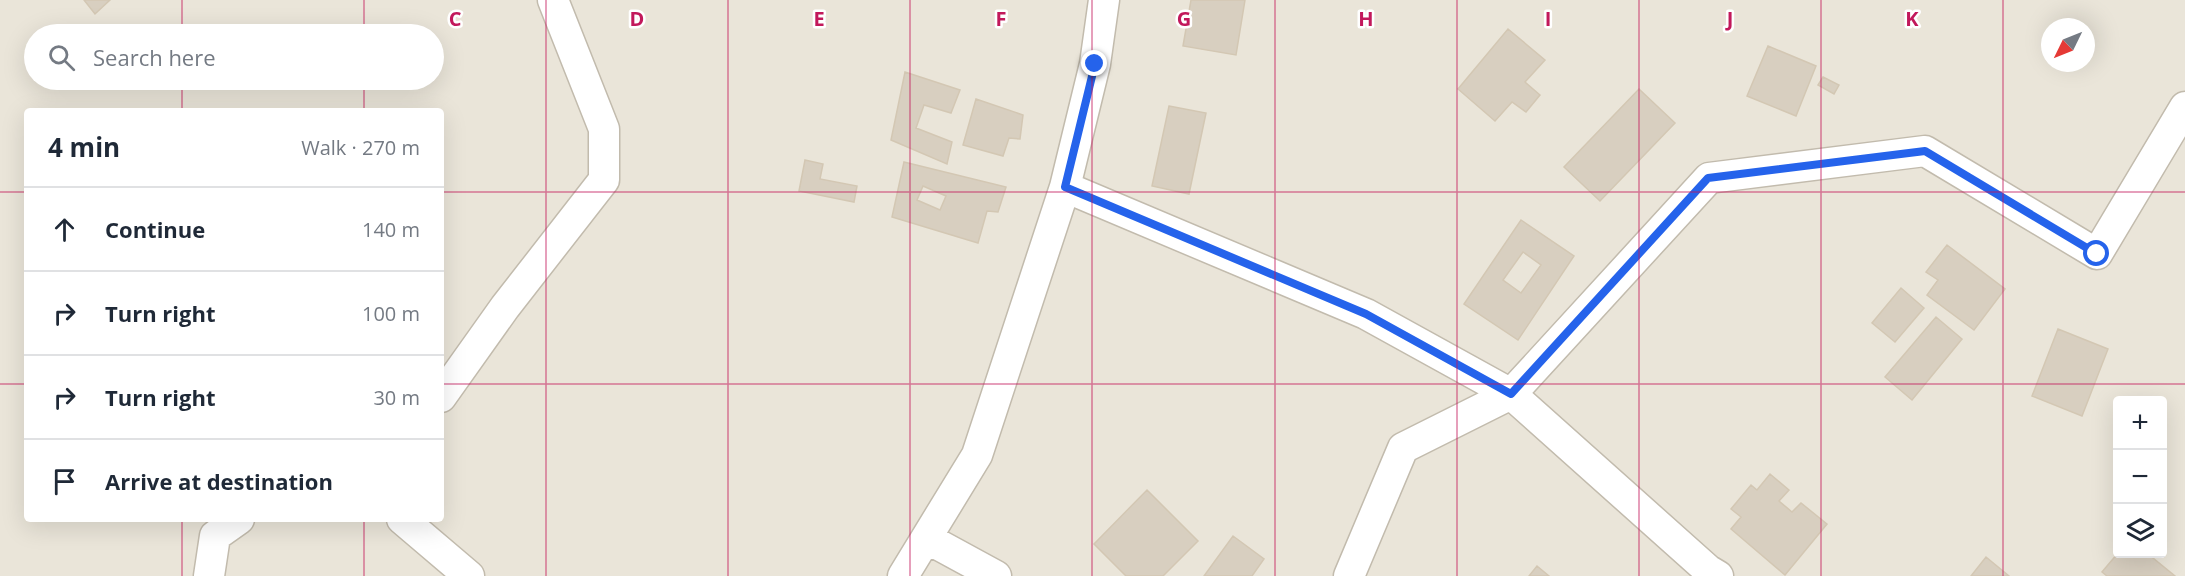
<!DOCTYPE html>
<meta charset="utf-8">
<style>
:root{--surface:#fff;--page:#f2f2f3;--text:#1f2937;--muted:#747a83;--line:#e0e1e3}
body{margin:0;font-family:"Open Sans",sans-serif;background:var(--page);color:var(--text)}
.controls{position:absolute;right:18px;bottom:18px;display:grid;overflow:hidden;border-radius:6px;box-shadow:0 6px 24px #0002}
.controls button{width:54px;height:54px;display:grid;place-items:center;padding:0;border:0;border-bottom:2px solid var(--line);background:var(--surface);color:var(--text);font:30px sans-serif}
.compass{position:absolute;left:2041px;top:18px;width:54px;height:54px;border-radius:50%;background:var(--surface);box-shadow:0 6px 24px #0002;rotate:227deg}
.stop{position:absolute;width:18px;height:18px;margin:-14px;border:4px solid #2563eb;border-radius:50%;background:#fff}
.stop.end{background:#2563eb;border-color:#fff;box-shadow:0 2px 6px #0008}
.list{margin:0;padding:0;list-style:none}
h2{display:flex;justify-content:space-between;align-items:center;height:78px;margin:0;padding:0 24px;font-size:26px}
h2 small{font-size:20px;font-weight:400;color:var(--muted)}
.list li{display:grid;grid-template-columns:39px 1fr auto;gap:18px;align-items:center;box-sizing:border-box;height:84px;padding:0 24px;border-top:2px solid var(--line)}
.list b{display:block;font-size:22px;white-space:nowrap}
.list em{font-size:20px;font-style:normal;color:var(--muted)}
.icon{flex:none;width:33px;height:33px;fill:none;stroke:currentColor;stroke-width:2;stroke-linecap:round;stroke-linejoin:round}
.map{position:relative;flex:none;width:2185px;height:576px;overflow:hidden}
.search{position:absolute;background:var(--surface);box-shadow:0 6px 24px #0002;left:24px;top:24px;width:420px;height:66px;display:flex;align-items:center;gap:15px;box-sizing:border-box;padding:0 21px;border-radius:33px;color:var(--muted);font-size:22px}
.panel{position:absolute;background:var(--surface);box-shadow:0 6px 24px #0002;left:24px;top:108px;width:420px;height:414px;border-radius:6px}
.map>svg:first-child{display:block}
</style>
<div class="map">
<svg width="2185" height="576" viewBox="0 0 2185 576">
<rect width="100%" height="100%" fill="#f6f3eb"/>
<!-- residential -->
<path fill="#eae5d9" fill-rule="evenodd" d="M0,0H2185V576H0ZM2050,27H2086V63H2050ZM34,34H434V80H34ZM27,111H441V519H27ZM2118,400H2162V554H2118Z"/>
<!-- building -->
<path fill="#d8cfc0" stroke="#d3c7b3" stroke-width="1.5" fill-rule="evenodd" d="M84,0H110L95,14Z
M1191,0H1245L1236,55L1183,46Z
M1508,29L1545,60L1525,82L1540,95L1526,112L1512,102L1495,121L1458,89Z
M1768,46L1816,66L1796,116L1747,96Z
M905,72L960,90L951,113L924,105L916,128L952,142L947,164L891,140Z
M1823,77L1839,85L1834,94L1818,85Z
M1639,89L1675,123L1600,201L1564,167Z
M976,99L1023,115L1020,139L1009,138L1003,156L963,145Z
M1169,106L1206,113L1189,194L1152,186Z
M805,160L823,164L820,179L857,186L854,202L799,191Z
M904,162L1006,187L998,212L987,211L978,243L892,217ZM923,186L946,196L940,210L917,200Z
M1521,220L1574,256L1518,340L1464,304ZM1523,252L1541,265L1521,293L1503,280Z
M1947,245L2005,289L1974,330L1927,295L1938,280L1926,272Z
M1901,288L1924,308L1895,342L1872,323Z
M1936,317L1962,339L1912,400L1885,377Z
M2058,329L2108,349L2082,416L2032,396Z
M1770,474L1789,490L1779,501L1792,512L1801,503L1827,524L1785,575L1731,529L1741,517L1731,509L1751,485L1757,490Z
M1147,490L1198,541L1163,576H1126L1094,544Z
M1233,536L1264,559L1252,576H1204Z
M2118,553L2148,554L2175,576H2107L2102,572Z
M1986,557L2009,576H1971Z
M1537,566L1549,576H1529Z"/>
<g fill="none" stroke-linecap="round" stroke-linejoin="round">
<!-- minor casing -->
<g stroke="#c2bbad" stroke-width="33">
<path id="minor" d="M1065,187L1366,314L1511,394L1708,570L1718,576
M441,397L505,307L604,180V129L553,0
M402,519L469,576
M928,539L996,576
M209,576L215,536L239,519
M903,576L977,455L1065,187L1095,64L1104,0
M1349,576L1403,448L1511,394L1709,178L1925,151L2097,254L2185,107"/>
</g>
<!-- minor -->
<use href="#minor" stroke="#fff" stroke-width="30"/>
</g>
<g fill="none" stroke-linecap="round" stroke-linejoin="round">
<!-- route -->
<path stroke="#2563eb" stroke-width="8" d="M1095,64L1065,187L1366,314L1511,394L1708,178L1925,151L2097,254"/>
</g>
<!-- grid -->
<path fill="none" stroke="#c2185b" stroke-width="1.5" stroke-opacity="0.55" d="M182,0V34M364,0V34M546,0V576M728,0V576M910,0V576M1092,0V576M1275,0V576M1457,0V576M1639,0V576M1821,0V576M2003,0V576M182,80V111M364,80V111M0,192H27M441,192H2185M0,384H27M441,384H2185M182,519V576M364,519V576"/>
<g font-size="20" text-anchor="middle" font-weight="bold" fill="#c2185b" stroke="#fff" stroke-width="5" stroke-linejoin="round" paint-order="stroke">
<text x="455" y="26">C</text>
<text x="637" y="26">D</text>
<text x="819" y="26">E</text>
<text x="1001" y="26">F</text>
<text x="1184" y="26">G</text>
<text x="1366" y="26">H</text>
<text x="1548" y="26">I</text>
<text x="1730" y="26">J</text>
<text x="1912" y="26">K</text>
</g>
</svg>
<div class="controls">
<button>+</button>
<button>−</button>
<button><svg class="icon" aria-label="layers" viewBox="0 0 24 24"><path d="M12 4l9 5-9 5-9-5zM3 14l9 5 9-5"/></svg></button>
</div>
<svg class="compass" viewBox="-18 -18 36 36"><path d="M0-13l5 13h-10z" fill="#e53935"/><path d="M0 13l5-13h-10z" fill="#747a83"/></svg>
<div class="stop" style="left:2097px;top:254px"></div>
<div class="stop end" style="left:1095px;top:64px"></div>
<div class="search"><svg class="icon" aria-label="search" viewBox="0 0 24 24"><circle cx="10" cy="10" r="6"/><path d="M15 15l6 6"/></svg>Search here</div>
<section class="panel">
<h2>4 min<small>Walk · 270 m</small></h2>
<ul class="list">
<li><svg class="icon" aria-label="ahead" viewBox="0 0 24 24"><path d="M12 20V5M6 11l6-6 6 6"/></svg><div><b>Continue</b></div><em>140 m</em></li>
<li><svg class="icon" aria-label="right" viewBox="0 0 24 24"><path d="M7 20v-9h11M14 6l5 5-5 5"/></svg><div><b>Turn right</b></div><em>100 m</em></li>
<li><svg class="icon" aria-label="right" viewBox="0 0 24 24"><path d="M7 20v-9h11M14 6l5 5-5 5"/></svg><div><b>Turn right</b></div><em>30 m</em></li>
<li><svg class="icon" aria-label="arrive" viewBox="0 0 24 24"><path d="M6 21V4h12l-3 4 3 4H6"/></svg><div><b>Arrive at destination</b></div></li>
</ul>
</section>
</div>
